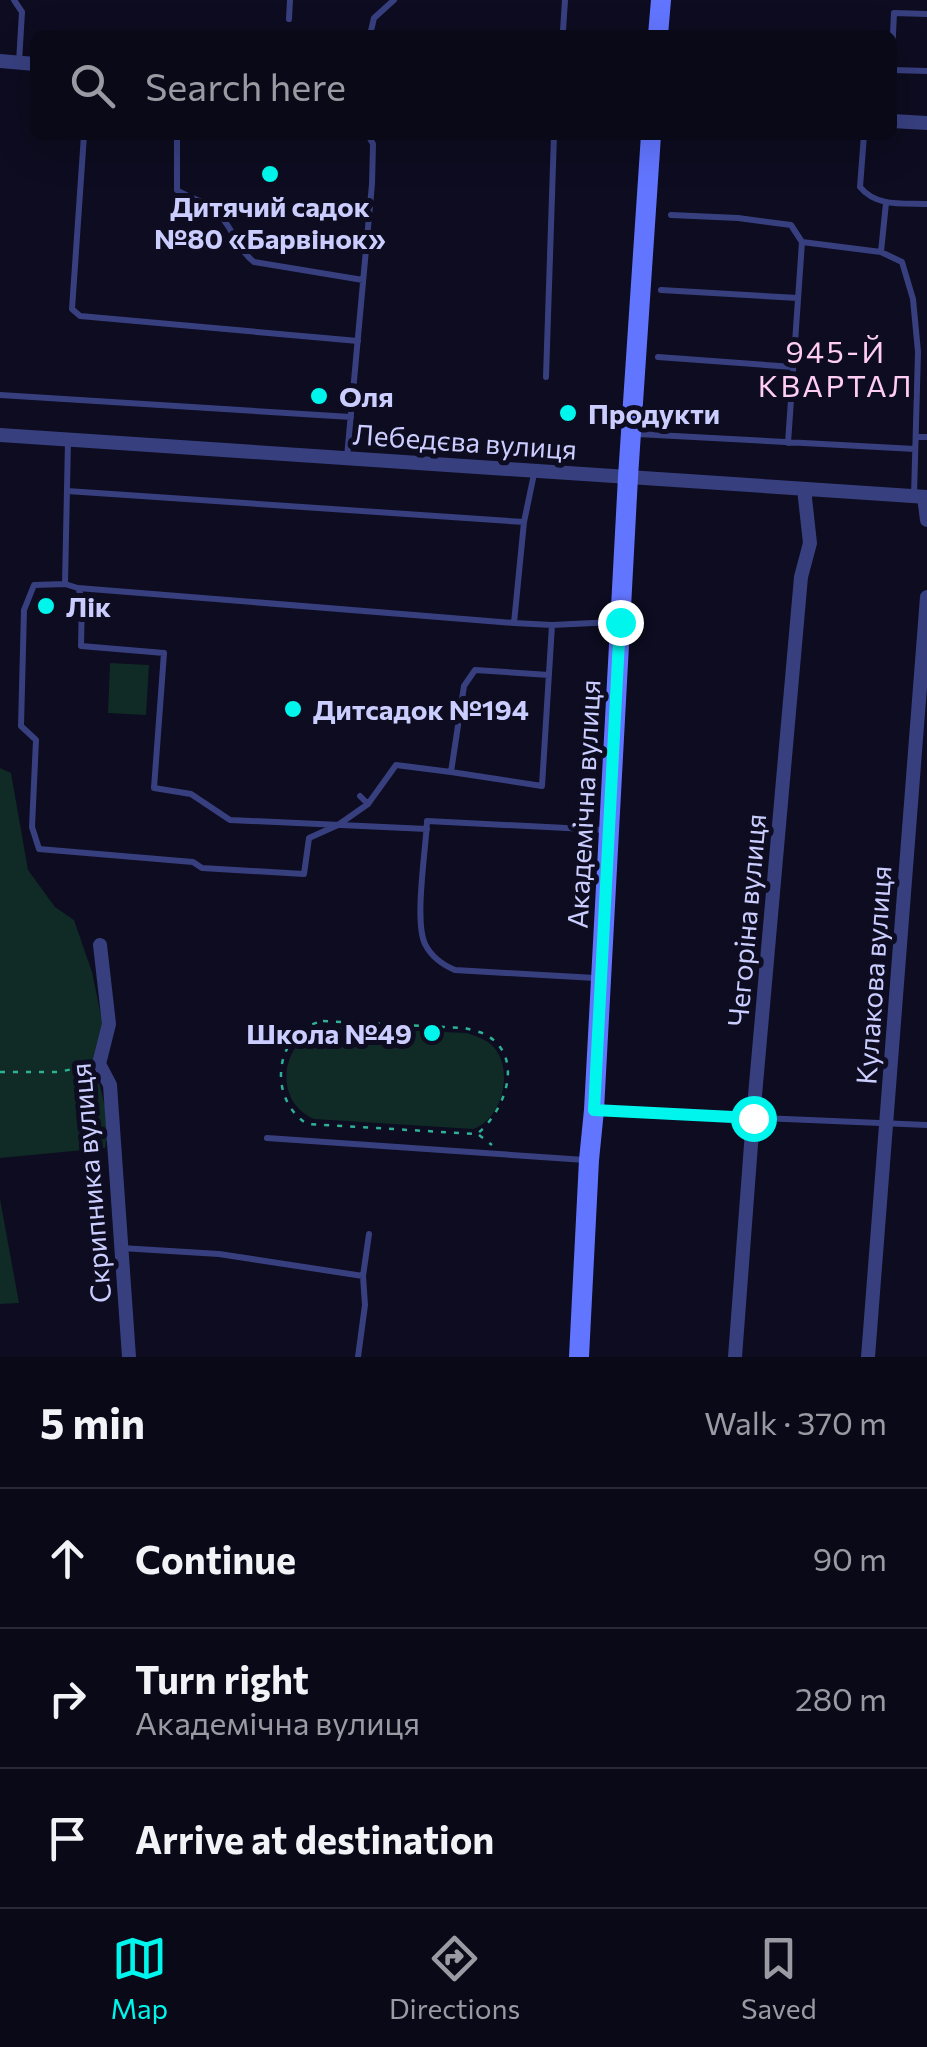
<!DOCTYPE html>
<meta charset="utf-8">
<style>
:root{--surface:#0a0918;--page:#181725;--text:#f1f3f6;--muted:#999aa2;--line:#2a2a37;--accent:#00f6ec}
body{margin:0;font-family:Commissioner,sans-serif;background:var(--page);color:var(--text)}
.stop{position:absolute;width:30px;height:30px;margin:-22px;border:8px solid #00f6ec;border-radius:50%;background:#fff}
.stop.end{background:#00f6ec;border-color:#fff;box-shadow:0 2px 10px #0008}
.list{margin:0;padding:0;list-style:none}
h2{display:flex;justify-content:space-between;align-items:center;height:130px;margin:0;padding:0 40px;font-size:42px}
h2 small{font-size:32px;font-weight:400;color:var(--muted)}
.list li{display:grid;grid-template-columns:65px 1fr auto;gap:30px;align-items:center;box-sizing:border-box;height:140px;padding:0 40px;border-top:2px solid var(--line)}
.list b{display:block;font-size:38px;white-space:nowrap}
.list p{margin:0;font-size:32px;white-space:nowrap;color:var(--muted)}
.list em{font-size:32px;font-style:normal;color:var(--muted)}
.icon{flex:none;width:55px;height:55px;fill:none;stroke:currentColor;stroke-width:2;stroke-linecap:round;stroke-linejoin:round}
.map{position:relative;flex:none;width:927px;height:1357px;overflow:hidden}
.search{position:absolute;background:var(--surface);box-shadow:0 10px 40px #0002;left:30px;right:30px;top:30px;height:110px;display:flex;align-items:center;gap:25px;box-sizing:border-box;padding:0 35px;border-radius:15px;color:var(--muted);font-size:38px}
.sheet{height:550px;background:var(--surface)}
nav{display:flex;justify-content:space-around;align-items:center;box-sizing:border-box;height:140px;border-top:2px solid var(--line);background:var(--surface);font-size:28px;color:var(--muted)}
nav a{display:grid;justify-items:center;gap:5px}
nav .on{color:var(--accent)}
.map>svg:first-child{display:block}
</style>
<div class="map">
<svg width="927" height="1357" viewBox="0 0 927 1357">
<rect width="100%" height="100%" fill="#0d0c20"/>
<!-- green -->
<path fill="#102a25" d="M110,663L149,665L146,715L108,713Z
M0,768L11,773L28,870L55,907L74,920L92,972L103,1025L95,1066L110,1126L105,1148L0,1158Z
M327,1027L467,1033C478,1037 489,1040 496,1050C513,1073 502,1119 473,1129L314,1119C269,1099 283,1034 327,1027Z
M0,1199L19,1303L0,1304Z"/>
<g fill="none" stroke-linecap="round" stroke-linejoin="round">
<!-- path -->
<path stroke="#2db296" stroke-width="2.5" stroke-dasharray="5 8" stroke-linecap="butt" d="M323,1021L465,1028C472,1030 482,1032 488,1036C525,1059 504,1112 477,1134L307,1124C266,1097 275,1031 323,1021Z
M0,1072H58L88,1066
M479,1135L492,1145"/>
<!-- lane -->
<path stroke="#373f7f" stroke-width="6" d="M14,0L22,12L19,62
M289,19L290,0
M371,34L388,35
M370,35L374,18L394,0
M559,35L563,31L565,0
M892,55L894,13L927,14
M892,70L927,71
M84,135L72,309L80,316L358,341
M177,135V190C189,198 204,201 214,209C232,224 236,248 254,262L363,280
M864,135L860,187C876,207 903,203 927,204
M671,215L738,218L791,225L802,242L788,443
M802,242L881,252L902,262L913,299L918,352L914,495
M881,252L886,203
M661,290L798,298
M658,357L793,367
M546,377L554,135
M0,395L351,417
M637,434L915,449
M916,437H927
M68,441L65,584L78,588L82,598L81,646L164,653L154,788L191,794L230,820L427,829
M347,457L372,184L373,144L368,135
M534,474L524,522L514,623L552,625
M67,491L524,522
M65,584L34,585L24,610L21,726L36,740L32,827L39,849L193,862L202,868L304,874L309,838L338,825L368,804L396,765L451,772
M78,588L514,623
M549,675L475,670L464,686L451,772L542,786L552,625L614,622
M360,796L368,804
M595,978L455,970C443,965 431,956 425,944C414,921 426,849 427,821L605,830
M599,1111L927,1125
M267,1138L585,1160
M121,1248L219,1254L363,1276
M358,1357L365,1305L363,1276L369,1234"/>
<!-- street -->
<path stroke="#373f7f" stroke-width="14" d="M0,61L35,64
M892,121L927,123
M0,435L927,497
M924,497L927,520
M100,945L109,1024L99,1064L110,1085L129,1357
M735,1357L753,1118L801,577L810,543L804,489
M868,1357L927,597"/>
<!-- secondary -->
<path stroke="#6275ff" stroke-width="20" d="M658,35L661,0
M579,1357L589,1160L594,1110L628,477L651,135"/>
</g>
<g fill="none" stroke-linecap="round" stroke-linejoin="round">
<!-- route -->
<path stroke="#00f6ec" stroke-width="12" d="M620,622L594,1110L753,1118"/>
</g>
<!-- markers -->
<g fill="#00f6ec" stroke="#0d0c20" stroke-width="4">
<circle cx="270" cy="174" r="10"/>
<circle cx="319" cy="396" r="10"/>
<circle cx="568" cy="413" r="10"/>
<circle cx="46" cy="606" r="10"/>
<circle cx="293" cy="709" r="10"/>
<circle cx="432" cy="1033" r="10"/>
</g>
<g text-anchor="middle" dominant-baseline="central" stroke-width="10" stroke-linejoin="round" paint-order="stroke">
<!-- poi labels -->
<g font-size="28" font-weight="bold" fill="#cbcdff" stroke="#0d0c20" text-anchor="start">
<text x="270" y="206" text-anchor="middle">Дитячий садок<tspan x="270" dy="32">№80 «Барвінок»</tspan></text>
<text x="339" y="396">Оля</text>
<text x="588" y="413">Продукти</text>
<text x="66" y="606">Лік</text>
<text x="313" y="709">Дитсадок №194</text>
<text x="412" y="1033" text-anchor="end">Школа №49</text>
</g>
<!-- street labels -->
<g font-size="28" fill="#cbcdff" stroke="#0d0c20">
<text transform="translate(465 441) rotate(4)">Лебедєва вулиця</text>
<text transform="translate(583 804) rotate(-87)">Академічна вулиця</text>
<text transform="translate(746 920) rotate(-85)">Чегоріна вулиця</text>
<text transform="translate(873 975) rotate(-86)">Кулакова вулиця</text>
<text transform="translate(90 1183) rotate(-95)">Скрипника вулиця</text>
</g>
<!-- neighbourhood labels -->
<g font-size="30" letter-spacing="2.5" fill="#ffcdf4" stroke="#0d0c20">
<text x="836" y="350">945-Й<tspan x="836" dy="34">КВАРТАЛ</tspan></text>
</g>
</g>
</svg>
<div class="stop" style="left:753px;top:1118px"></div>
<div class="stop end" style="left:620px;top:622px"></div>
<div class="search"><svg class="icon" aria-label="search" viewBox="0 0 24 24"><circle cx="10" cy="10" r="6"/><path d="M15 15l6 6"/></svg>Search here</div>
</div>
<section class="sheet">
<h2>5 min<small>Walk · 370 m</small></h2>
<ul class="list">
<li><svg class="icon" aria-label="ahead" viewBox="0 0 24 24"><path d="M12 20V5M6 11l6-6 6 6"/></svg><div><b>Continue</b></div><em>90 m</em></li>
<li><svg class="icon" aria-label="right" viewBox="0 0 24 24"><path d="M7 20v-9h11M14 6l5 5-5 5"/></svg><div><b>Turn right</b><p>Академічна вулиця</p></div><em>280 m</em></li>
<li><svg class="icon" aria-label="arrive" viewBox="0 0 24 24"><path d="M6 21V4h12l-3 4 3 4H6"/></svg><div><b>Arrive at destination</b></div></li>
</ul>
</section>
<nav>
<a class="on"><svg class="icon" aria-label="map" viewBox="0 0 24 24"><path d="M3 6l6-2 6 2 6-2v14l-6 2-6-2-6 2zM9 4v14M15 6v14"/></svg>Map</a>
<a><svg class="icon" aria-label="directions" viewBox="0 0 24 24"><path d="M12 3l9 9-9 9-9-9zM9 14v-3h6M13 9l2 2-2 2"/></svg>Directions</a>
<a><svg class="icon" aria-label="saved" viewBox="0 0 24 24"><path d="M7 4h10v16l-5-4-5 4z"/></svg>Saved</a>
</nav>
